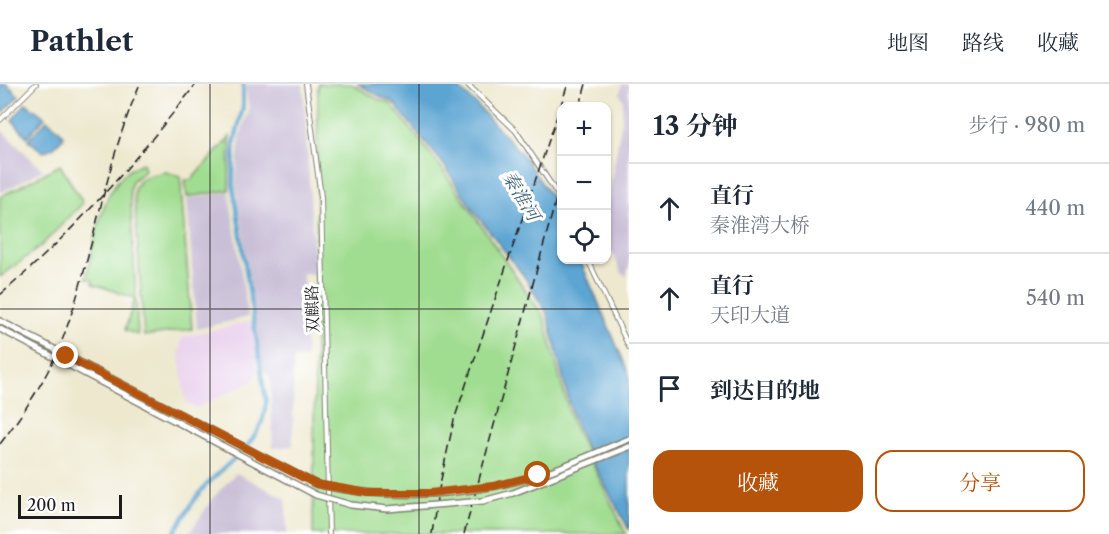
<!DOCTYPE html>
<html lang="zh">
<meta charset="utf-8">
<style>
:root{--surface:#fff;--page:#f2f2f3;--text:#1f2937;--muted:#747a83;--line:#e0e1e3;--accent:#b45309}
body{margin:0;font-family:"Libre Caslon Text","Noto Serif SC",serif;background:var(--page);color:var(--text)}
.controls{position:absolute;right:18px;top:18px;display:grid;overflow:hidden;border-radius:12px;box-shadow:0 2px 4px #0004}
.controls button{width:54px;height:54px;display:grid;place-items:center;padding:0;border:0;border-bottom:2px solid var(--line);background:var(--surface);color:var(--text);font:30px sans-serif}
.scale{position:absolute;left:18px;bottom:15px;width:104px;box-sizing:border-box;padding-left:6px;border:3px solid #1c1c1c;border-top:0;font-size:16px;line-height:21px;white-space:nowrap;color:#1c1c1c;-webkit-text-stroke:4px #fff;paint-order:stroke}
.stop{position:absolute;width:18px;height:18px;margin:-14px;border:4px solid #b45309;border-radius:50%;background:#fff}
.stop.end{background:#b45309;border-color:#fff;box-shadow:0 2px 6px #0008}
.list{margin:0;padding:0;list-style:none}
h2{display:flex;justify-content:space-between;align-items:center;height:78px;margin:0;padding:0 24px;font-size:26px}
h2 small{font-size:20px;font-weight:400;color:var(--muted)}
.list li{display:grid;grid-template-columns:39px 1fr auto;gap:18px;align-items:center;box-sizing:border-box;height:90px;padding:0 24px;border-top:2px solid var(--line)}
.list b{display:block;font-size:22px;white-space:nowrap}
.list p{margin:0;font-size:20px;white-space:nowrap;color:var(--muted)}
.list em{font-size:20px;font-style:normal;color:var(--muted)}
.actions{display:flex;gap:12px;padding:18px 24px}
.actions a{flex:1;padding:14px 0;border:2px solid var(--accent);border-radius:18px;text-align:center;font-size:21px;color:var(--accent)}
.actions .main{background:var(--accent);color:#fff}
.icon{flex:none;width:33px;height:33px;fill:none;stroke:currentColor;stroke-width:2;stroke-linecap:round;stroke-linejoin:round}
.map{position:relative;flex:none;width:629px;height:450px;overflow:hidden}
header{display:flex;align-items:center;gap:36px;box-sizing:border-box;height:84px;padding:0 30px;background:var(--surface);border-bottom:2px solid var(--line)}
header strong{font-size:28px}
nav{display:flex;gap:33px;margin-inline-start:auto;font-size:21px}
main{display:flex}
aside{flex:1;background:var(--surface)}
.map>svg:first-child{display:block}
</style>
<header>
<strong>Pathlet</strong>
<nav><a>地图</a><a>路线</a><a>收藏</a></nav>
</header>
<main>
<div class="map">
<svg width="629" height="450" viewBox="0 0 629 450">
<rect width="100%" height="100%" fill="#fff"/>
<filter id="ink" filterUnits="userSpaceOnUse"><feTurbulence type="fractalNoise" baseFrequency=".0167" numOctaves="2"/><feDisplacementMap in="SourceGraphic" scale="12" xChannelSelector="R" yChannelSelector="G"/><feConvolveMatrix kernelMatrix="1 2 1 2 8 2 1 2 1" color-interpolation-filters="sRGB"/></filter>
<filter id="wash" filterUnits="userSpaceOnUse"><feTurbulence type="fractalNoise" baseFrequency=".008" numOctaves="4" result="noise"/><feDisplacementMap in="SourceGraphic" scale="24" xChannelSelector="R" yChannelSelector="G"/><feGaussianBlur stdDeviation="1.35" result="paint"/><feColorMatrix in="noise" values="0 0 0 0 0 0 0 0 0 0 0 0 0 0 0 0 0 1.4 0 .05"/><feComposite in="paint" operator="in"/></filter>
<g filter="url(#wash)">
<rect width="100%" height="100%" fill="#ede8ce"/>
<!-- built -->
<path fill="#e9d2ed" d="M252,237L258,287L252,298L196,324L186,319L179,271L182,253Z"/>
<!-- industrial -->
<path fill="#c9bfd7" d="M245,0H303L315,190L303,189L306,273L293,275V362L273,364L270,293L263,285L236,100L240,51L249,26Z
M622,0H629V183L626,192L622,190L606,155L607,121L622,35L623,16L620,10Z
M0,45L43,86L0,109Z
M229,108L248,233L197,245L187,115Z
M236,389L286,415L287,450H189L212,415Z"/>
<!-- green -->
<path fill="#a1dd91" stroke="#5e7c56" stroke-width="1.5" d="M318,0H352L379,16L390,19L440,82L544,233L571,336L626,450H313Z
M230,53L229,106L187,113L185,96H191Z
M143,79L145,87L132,97L130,105L138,251L125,246L135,214L93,200V196L86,194C96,157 100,93 143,79Z
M60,81L83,119L41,162L0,193V113Z
M166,88L180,92L192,245L144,252L134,107C138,91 152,91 166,88Z"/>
<!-- water -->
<path fill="#5ba4d2" stroke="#3c6077" stroke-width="1.5" d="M0,0H7L19,12L0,31Z
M358,0H454L476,20L521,69L561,127L562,176H580L629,290V446L592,377L573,334L547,229L523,191L473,126L444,81L392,17L383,14Z
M26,19L45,33L27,53L12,36Z
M47,36L59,45L64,53L54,63L43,68L28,56Z"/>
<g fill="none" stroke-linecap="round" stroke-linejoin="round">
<!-- canal -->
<path stroke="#5ba4d2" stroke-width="4" d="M173,450C182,436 191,420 201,407C224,379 265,359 266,318L233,100L234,60L243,23V0"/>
</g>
</g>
<g filter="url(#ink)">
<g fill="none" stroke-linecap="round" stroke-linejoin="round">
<!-- minor casing -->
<g stroke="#848275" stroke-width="6">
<path id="minor" d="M306,0L321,113L329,450
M467,0L516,47L562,117
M0,36L36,0
M588,176L629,263"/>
</g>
<!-- major casing -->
<g stroke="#848275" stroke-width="8">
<path id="major" d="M0,237L316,400
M0,245L316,411"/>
</g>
<!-- minor -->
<use href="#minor" stroke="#fff" stroke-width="4"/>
<!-- major -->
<use href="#major" stroke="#fff" stroke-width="5"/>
<!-- rail -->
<path stroke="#1c1c1c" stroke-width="1.5" stroke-dasharray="9 4.5" stroke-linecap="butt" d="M580,22L586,0
M0,211C73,149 137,76 196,0
M0,360C25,327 48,293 63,254C94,171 104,82 140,0
M432,450L437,414L454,336L568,0
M464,450L562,94"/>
<!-- major-bridge casing -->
<g stroke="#848275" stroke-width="8" stroke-linecap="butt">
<path id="major-bridge" d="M316,400C388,417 468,413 539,391C569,381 599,367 629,355
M316,411L351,421L387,425L483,417L513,409L629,363"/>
</g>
<!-- major-bridge -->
<use href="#major-bridge" stroke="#fff" stroke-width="5"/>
</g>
</g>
<g fill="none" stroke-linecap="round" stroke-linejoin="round" filter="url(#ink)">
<!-- route -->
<path stroke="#b45309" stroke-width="8" d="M66,272L316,400L368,409H430L494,402L538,391"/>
</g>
<!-- grid -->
<path fill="none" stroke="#1c1c1c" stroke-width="1.5" stroke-opacity="0.55" d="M210,0V450M419,0V450M0,225H629"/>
<g text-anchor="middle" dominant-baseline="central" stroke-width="6" stroke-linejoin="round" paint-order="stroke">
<!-- street labels -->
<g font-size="16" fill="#1c1c1c" stroke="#fff">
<text transform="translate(312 225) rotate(-92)">双麒路</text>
</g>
<!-- water labels -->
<g font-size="18" font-style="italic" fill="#3c6077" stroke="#fff">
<text transform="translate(521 112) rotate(59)">秦淮河</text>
</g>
</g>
</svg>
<div class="controls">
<button>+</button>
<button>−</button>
<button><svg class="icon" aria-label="locate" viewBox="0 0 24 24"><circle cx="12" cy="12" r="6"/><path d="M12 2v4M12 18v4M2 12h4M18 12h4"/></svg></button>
</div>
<div class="scale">200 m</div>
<div class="stop" style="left:538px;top:391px"></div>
<div class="stop end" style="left:66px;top:272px"></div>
</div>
<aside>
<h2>13 分钟<small>步行 · 980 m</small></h2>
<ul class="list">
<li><svg class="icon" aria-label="ahead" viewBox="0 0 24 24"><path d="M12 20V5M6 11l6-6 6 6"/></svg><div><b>直行</b><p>秦淮湾大桥</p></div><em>440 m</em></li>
<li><svg class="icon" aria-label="ahead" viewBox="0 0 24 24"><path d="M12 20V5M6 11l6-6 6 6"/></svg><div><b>直行</b><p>天印大道</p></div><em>540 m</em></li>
<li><svg class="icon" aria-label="arrive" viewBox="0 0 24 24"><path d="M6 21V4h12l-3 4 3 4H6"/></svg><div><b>到达目的地</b></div></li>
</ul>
<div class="actions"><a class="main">收藏</a><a>分享</a></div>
</aside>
</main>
